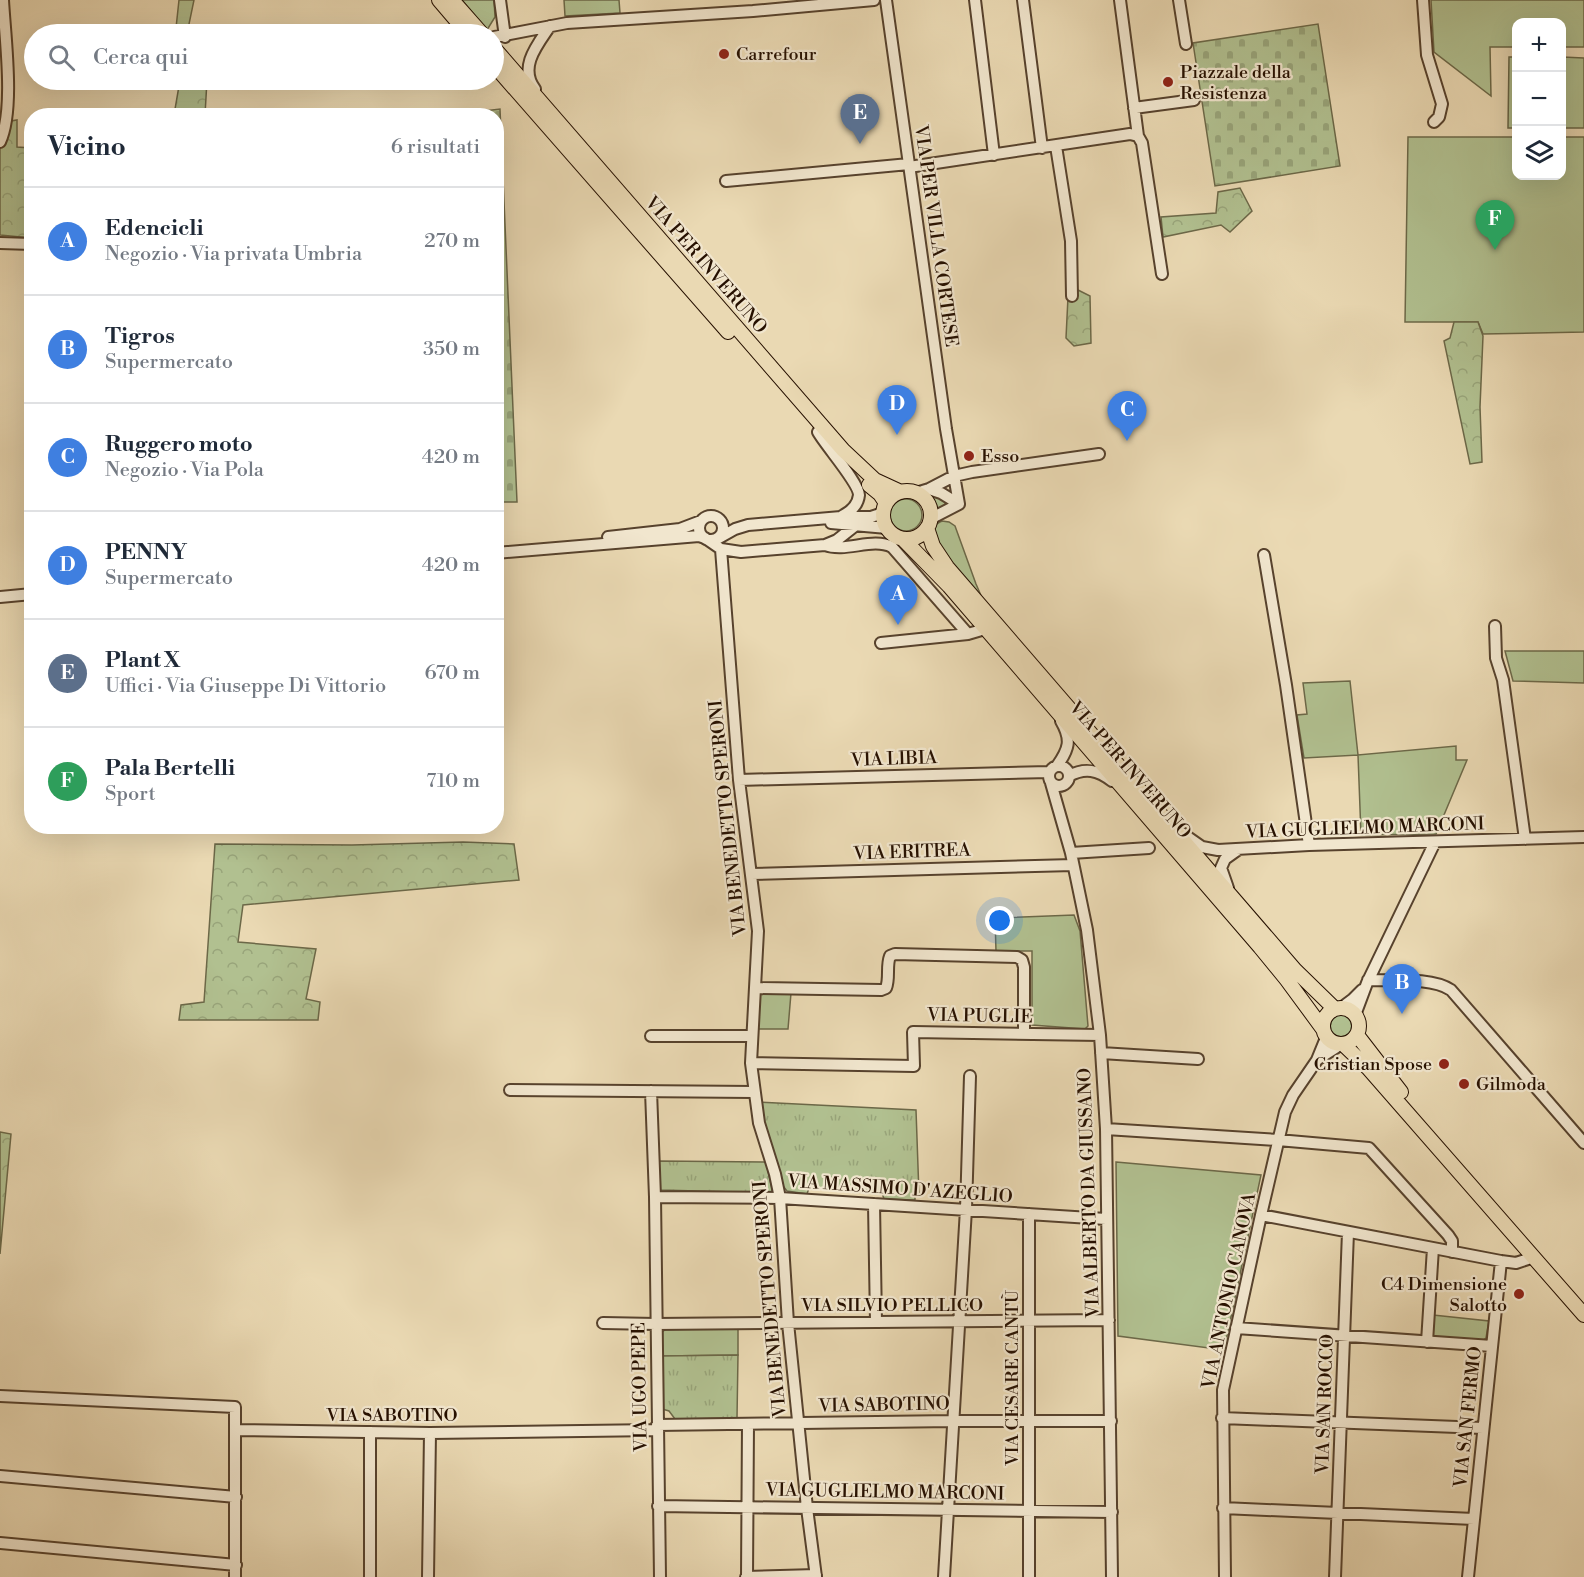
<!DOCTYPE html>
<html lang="it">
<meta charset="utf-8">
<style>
:root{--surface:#fff;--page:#f2f2f3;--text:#1f2937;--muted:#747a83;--line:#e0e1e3;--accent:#8f2418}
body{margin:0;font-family:"Libre Bodoni",serif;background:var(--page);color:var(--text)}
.controls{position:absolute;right:18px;top:18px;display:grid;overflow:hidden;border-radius:12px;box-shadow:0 6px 24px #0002}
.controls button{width:54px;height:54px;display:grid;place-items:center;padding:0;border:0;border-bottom:2px solid var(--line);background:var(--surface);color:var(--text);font:30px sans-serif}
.you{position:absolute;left:1000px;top:921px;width:21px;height:21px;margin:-15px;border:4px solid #fff;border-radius:50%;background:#1a73e8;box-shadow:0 0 0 9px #1a73e833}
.badge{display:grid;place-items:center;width:39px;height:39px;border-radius:50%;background:var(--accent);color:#fff;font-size:20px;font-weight:700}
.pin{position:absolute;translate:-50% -50px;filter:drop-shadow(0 2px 3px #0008)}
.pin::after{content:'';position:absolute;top:32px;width:21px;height:18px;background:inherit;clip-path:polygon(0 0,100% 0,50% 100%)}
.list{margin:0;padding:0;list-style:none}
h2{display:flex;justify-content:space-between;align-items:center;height:78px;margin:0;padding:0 24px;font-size:26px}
h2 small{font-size:20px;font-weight:400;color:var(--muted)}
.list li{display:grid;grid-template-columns:39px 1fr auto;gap:18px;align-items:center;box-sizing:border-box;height:108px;padding:0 24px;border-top:2px solid var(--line)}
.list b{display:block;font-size:22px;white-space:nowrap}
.list p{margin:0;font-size:20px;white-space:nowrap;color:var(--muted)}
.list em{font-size:20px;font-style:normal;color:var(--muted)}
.icon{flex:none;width:33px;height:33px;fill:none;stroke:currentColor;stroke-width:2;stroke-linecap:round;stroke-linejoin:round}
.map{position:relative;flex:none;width:1584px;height:1577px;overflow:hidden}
.search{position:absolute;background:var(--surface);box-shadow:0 6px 24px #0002;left:24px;top:24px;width:480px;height:66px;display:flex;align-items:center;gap:15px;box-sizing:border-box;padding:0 21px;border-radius:33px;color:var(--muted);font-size:22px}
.panel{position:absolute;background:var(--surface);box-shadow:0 6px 24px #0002;left:24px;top:108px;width:480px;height:726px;border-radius:24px}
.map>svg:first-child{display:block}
</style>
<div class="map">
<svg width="1584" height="1577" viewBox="0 0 1584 1577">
<defs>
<pattern id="forest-crowns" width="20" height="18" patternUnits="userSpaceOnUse" patternTransform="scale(1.5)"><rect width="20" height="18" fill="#b1c090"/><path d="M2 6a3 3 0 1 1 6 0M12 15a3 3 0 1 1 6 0" fill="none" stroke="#98a47a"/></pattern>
<pattern id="cemetery-stones" width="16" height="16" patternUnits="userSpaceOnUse" patternTransform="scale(1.5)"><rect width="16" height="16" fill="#b1c090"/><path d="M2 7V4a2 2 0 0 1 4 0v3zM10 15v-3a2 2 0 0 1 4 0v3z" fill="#98a47a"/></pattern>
<pattern id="park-tufts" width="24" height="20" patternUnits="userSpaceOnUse" patternTransform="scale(1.5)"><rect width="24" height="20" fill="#b1c090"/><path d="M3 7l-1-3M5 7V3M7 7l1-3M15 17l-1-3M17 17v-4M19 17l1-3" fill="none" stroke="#98a47a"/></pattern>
</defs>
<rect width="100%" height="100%" fill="#ead9b3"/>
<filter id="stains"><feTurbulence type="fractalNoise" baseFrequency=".00333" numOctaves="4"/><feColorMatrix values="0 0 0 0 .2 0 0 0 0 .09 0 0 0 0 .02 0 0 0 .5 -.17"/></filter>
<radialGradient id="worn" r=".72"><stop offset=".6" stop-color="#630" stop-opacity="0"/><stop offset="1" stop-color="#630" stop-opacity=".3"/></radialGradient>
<!-- green -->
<path fill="#b1c090" stroke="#6c6848" stroke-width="1.5" d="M179,0H194L188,29L176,28Z
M462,0H494L495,17L487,30Z
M564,0H619L620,13L565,16Z
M1431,0H1584V47H1562V22H1516V47H1490L1491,96L1434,52Z
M1509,57H1516V128H1508Z
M1562,57L1584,58V128H1562Z
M1408,137H1516V176H1562V137H1584V332L1483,334L1478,322H1405Z
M925,495H933L951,504L935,512L931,503Z
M890 515a16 16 0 1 1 32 0a16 16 0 1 1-32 0Z
M942,521L949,522L955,526L976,584L986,607C975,593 929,544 935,527C936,523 938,523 942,521Z
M1505,651H1584V683L1513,681Z
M1350,681L1358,755L1456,746V760H1467L1436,834L1361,835L1358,755L1304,758L1297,715L1307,714L1303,683Z
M1074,915L1080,931L1088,1026L1085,1029L1032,1025V951H996L995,918Z
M759,993H791L788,1029H758Z
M1328 1027a13 13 0 1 1 26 0a13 13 0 1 1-26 0Z
M1116,1162L1261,1175L1224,1350L1118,1336Z
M1433,1315L1489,1321L1486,1338L1482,1341L1435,1338L1432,1335Z
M666,1329H738V1355L662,1356L661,1333Z"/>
<!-- forest -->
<path fill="url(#forest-crowns)" stroke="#6c6848" stroke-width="1.5" d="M180,80H207L205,115H174Z
M17,120V147L31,148V238L0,235V147L6,139L11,121Z
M1240,188L1252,211L1230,232L1221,225L1163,237L1161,217L1216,213L1218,192Z
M1078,290L1090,296L1091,343L1074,346L1066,338L1068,297Z
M1454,322H1478L1483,336L1480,407L1482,462L1470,464L1444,341L1450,338Z
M463,842L514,844L519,880L243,905L238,942L316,949L306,999L320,1002L318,1020H179L181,1005L204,1002L215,844L352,845Z
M0,1132L11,1134L0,1254Z"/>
<!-- cemetery -->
<path fill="url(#cemetery-stones)" stroke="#6c6848" stroke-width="1.5" d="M1318,24L1340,166L1215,186L1193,43Z
M500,109L517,502H497L496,116L449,115Z"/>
<!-- park -->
<path fill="url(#park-tufts)" stroke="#6c6848" stroke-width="1.5" d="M758,1102L916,1110L919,1195L915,1196V1200L884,1199L882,1193L809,1188L807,1194L787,1191L783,1186Z
M659,1161L766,1162L773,1193L660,1190Z
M738,1355L737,1418L675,1419L669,1411L662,1409V1356Z"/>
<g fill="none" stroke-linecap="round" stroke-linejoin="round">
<!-- minor casing -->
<g stroke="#57422d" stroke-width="14">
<path id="minor" d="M500,0L505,37
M886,0L946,429L959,504L930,519
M975,0L994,155
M1023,0L1042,148
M1120,0L1138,136L1142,143L1162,274
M1179,0L1186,44
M1423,0L1427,55L1442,104L1439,117L1434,122
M494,37L567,23L753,11L874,0
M535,89C518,67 538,44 550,26
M1134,108L1194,100
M0,142C15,110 5,37 3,0
M1056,146L1071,241L1072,296
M909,167L1130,134L1138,136
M726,181L909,164
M0,243L32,244
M818,432C825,445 859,483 859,495C858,505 850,512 842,516
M929,489L941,493L959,504
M916,493L929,489L954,476L972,472L1099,454
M699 528a12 12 0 1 1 24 0a12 12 0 1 1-24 0Z
M831,523L887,528
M608,537L680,529L701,521
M719,538L735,529L748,525L841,517H871L883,513
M708,540L721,549L741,552L825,545L837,540L856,525
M825,545C846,553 872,537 892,547L968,634
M721,549L739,780L758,931L751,1063L759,1123L775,1174L780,1198L788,1323L807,1508L816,1577
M496,553L699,536L705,538
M1264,555L1286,685L1309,845
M0,597L32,594
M1495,626L1496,658L1503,680L1525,839
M881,643L968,634L985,629
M1049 776a10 10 0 1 1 20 0a10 10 0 1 1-20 0Z
M1057,766C1069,749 1072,740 1061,721
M1069,776C1085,767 1098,770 1112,781
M739,780L1049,772
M1051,783L1071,853L1087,930L1100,1035L1106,1129L1112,1577
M1182,833L1202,847L1218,850L1309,845L1584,837
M1071,853L1149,848
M751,874L1073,865
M1228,888L1221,868L1225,859L1239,849
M1368,980C1391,981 1432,977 1451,990L1584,1143
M755,988L881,990L886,988C890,978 886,966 890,956L895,954L1017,957L1022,960L1024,967V1033
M1341,1008L1353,999L1362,990
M1355,1015L1367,983L1435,842
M651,1036H752
M1101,1053L1198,1059
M1318,1059L1340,1045
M751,1063L914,1066L913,1032L1100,1035
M510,1090L754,1092
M651,1091L655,1197L660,1577
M1106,1129L1278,1140L1369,1148L1448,1235L1452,1241V1252
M655,1197L780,1198L1106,1219
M874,1204L876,1322
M1261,1215L1501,1261L1516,1263L1534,1257
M603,1323L656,1324L1109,1320
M1236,1328L1492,1346
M1427,1342L1433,1248
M0,1396L235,1407V1577
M1222,1418L1483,1428
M657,1425L953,1421H1111
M235,1430L430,1433L657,1430
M0,1476L236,1497
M658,1506L1112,1512
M1223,1508L1474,1519
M0,1543L236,1565
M370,1577V1432
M428,1577L430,1433
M746,1577L816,1575
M747,1577L748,1424
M944,1577L966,1209L970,1076
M1029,1577V1214
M1225,1577L1223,1390L1261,1215L1285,1112L1293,1095L1317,1060L1326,1038
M1335,1577L1348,1232
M1468,1577L1501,1261"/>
</g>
<!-- major casing -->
<g stroke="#261000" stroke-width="16">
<path id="major" d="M439,0L468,34
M452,0L482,34
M494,48L843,450L875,480L901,492
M494,65L728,332
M869,485L880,494L886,503
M883 515a24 24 0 1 1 48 0a24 24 0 1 1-48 0Z
M927,528L933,546L947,567L1295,970L1335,1009
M903,539L949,586L1260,947L1287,980L1323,1029
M1323 1026a18 18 0 1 1 36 0a18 18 0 1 1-36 0Z
M1357,1035L1401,1092
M1344,1045L1368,1068L1584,1315"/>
</g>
<!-- minor -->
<use href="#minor" stroke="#f1e6ce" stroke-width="10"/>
<!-- major -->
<use href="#major" stroke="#ead9b3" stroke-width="14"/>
</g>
<!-- markers -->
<g fill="#8f2418" stroke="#f1e6ce" stroke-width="2">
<circle cx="724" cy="54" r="6"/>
<circle cx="1168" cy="82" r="6"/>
<circle cx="969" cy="456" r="6"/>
<circle cx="1444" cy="1064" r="6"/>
<circle cx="1464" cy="1084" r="6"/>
<circle cx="1519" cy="1294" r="6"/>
</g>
<g text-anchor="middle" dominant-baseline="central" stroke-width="4.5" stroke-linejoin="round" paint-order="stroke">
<!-- poi labels -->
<g font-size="18" fill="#261000" stroke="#f1e6ce" text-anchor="start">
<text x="736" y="54">Carrefour</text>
<text x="1180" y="72">Piazzale della<tspan x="1180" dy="21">Resistenza</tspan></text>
<text x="981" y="456">Esso</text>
<text x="1432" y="1064" text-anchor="end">Cristian Spose</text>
<text x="1476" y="1084">Gilmoda</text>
<text x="1507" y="1284" text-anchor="end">C4 Dimensione<tspan x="1507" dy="21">Salotto</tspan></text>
</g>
<!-- street labels -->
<g font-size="18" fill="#261000" stroke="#f1e6ce">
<text transform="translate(936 236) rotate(82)">VIA PER VILLA CORTESE</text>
<text transform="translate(706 265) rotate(49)">VIA PER INVERUNO</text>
<text transform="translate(894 759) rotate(-2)">VIA LIBIA</text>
<text transform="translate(1130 770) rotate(49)">VIA PER INVERUNO</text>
<text transform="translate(728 818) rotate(-96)">VIA BENEDETTO SPERONI</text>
<text transform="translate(1365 828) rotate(-2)">VIA GUGLIELMO MARCONI</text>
<text transform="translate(912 852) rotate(-2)">VIA ERITREA</text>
<text transform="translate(980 1016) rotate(1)">VIA PUGLIE</text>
<text transform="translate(900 1189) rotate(4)">VIA MASSIMO D'AZEGLIO</text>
<text transform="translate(1089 1193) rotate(-92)">VIA ALBERTO DA GIUSSANO</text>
<text transform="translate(1229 1291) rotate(-78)">VIA ANTONIO CANOVA</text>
<text transform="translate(770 1299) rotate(-95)">VIA BENEDETTO SPERONI</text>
<text x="892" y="1305">VIA SILVIO PELLICO</text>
<text transform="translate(1012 1378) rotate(-90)">VIA CESARE CANTÙ</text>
<text transform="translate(640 1387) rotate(-91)">VIA UGO PEPE</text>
<text transform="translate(1325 1404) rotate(-88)">VIA SAN ROCCO</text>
<text transform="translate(884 1405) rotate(-1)">VIA SABOTINO</text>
<text x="392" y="1415">VIA SABOTINO</text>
<text transform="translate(1468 1417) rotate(-84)">VIA SAN FERMO</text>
<text transform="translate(885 1492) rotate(1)">VIA GUGLIELMO MARCONI</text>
</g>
</g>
<rect width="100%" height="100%" filter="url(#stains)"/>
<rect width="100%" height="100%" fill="url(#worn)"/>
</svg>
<div class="controls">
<button>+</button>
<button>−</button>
<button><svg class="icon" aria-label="layers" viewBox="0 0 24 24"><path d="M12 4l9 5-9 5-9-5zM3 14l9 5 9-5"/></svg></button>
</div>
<div class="you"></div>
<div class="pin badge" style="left:898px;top:625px;background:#3f7fe0">A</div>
<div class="pin badge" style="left:1402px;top:1014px;background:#3f7fe0">B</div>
<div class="pin badge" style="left:1127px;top:441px;background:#3f7fe0">C</div>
<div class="pin badge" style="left:897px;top:435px;background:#3f7fe0">D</div>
<div class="pin badge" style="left:860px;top:144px;background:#5c6f8a">E</div>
<div class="pin badge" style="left:1495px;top:250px;background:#2e9e5b">F</div>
<div class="search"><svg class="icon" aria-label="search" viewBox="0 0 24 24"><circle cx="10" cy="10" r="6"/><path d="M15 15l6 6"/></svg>Cerca qui</div>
<section class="panel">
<h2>Vicino<small>6 risultati</small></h2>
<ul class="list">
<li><span class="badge" style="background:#3f7fe0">A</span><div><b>Edencicli</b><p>Negozio · Via privata Umbria</p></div><em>270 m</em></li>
<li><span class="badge" style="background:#3f7fe0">B</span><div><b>Tigros</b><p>Supermercato</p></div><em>350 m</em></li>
<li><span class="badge" style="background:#3f7fe0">C</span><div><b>Ruggero moto</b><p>Negozio · Via Pola</p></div><em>420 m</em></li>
<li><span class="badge" style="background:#3f7fe0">D</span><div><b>PENNY</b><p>Supermercato</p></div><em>420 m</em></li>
<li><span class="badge" style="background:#5c6f8a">E</span><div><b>Plant X</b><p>Uffici · Via Giuseppe Di Vittorio</p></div><em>670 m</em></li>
<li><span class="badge" style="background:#2e9e5b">F</span><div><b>Pala Bertelli</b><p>Sport</p></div><em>710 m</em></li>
</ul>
</section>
</div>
